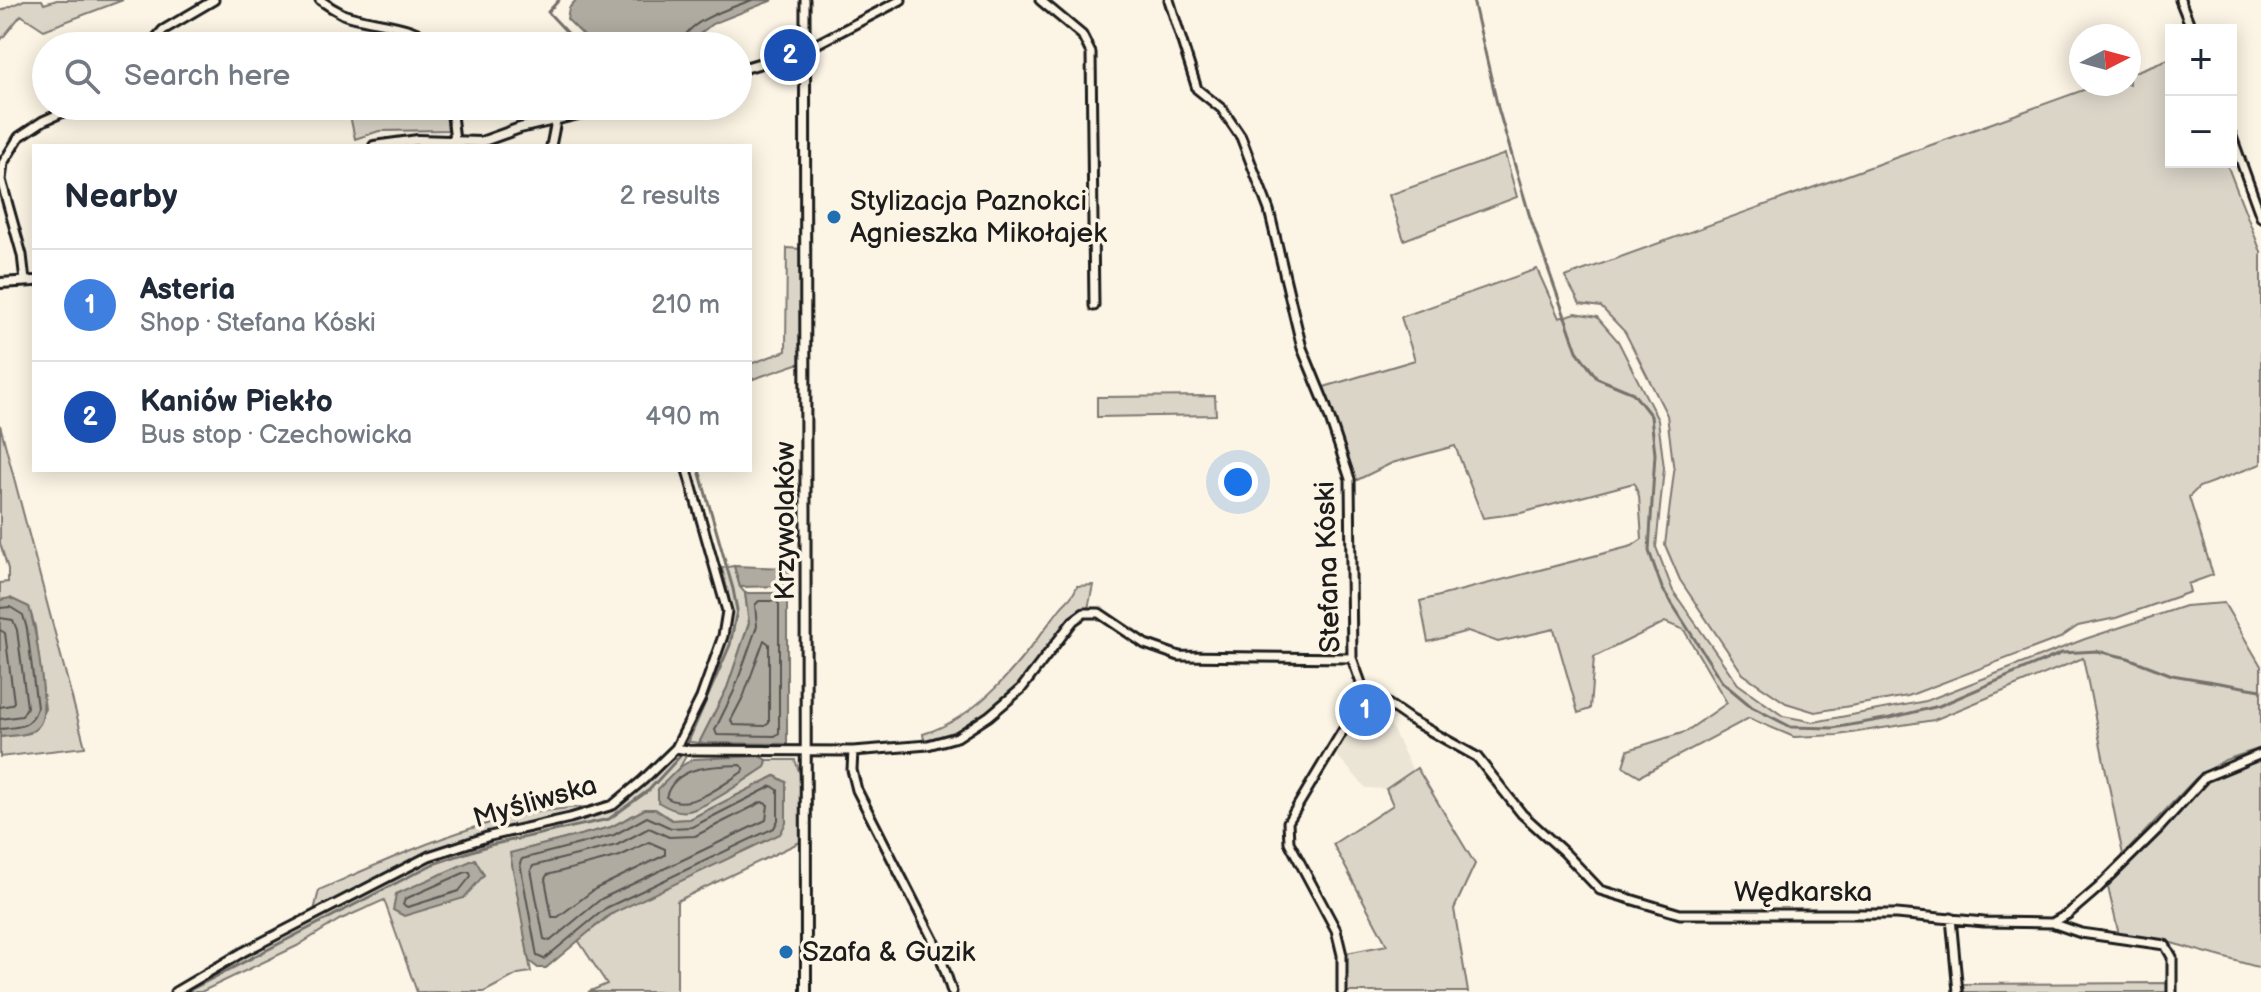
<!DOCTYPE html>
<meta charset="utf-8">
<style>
:root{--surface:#fff;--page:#f2f2f3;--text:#1f2937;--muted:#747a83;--line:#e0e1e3;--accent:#7c3aed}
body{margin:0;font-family:"Balsamiq Sans",sans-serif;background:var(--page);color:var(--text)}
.controls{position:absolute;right:24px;top:24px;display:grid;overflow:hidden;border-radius:0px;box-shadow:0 4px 20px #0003}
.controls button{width:72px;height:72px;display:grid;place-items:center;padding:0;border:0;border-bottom:2px solid var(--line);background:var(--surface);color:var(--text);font:40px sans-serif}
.compass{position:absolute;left:2069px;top:24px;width:72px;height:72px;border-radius:50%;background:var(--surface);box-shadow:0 4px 20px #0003;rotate:84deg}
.you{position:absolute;left:1238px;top:482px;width:28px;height:28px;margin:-20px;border:6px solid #fff;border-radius:50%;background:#1a73e8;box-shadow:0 0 0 12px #1a73e833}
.badge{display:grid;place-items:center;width:52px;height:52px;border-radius:50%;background:var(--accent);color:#fff;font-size:26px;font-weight:700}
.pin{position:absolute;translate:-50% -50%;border:4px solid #fff;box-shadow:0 2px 8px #0006}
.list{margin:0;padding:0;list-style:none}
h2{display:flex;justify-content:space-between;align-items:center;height:104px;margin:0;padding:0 32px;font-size:34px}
h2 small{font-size:26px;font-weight:400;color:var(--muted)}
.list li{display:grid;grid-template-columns:52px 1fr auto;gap:24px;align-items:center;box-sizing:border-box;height:112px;padding:0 32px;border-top:2px solid var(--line)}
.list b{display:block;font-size:30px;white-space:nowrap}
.list p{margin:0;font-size:26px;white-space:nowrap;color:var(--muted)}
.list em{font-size:26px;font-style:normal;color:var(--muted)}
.icon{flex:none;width:44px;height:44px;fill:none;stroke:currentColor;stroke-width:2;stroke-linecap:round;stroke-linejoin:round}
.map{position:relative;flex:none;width:2261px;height:992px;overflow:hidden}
.search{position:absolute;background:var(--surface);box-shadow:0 4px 20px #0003;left:32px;top:32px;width:720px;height:88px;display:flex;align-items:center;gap:20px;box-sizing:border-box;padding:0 28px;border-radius:44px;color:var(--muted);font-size:30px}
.panel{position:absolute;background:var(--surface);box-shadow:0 4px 20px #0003;left:32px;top:144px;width:720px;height:328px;border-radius:0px}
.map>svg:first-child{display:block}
</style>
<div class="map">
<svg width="2261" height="992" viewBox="0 0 2261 992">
<rect width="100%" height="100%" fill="#fcf5e5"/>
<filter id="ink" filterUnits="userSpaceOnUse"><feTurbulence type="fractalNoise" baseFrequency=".0125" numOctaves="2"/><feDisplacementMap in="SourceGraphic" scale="16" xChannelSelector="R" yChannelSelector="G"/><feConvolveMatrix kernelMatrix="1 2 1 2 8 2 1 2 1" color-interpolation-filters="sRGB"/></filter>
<g filter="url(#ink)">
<!-- built -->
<path fill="#ebe5d6" d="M1364,693L1398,716L1390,724L1413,771L1386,789L1366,788L1334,752L1363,703Z"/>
<!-- green -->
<path fill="#dbd5c8" stroke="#7c7872" stroke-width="2" d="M24,0H42L44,4L57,0H123L44,30L21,15L0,41V11Z
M2171,58V162H2226L2261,252V464L2199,487L2189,497L2213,575L2188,584L2190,592L2116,618L2078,626L2060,638L1908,696L1815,712L1786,703L1743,674L1680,580L1665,545L1674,472L1667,415L1625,332L1601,307L1580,304L1565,277L2100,84H2129V74Z
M348,106H445L448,130L379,131L355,139Z
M1505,154L1517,197L1404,240L1389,195Z
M787,248L801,249L800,363L750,380V364L786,351Z
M1537,269L1559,318L1576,313L1597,317L1618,341L1658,420L1664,468L1656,547L1673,591L1738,684L1783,716L1814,722L1926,701L2085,639L2185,606L2224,603L2261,666V748L2225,760L2196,778L2123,855L2083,658L1934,720L1838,735L1794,737L1749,718L1640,776L1623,766L1628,750L1685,732L1727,703L1684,630L1665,622L1594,657L1590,709L1578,713L1554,629L1498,642L1468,631L1428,642L1420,601L1632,546L1642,539L1639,496L1634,483L1521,513L1483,518L1455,446L1392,463L1355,481L1324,387L1415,360L1401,317Z
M1215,396L1216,415L1097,417V397Z
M0,425L85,747L0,757V737L30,733L45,709L35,627L29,607L10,599L0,600V583L8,582V569L0,543Z
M734,566L740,587L745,593L749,623L727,688L699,743L683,741C701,704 729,653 730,612C731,598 725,582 722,568Z
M1093,585L1088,609C1066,611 1035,669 1018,685C989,715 965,733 924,740L923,734C983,716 1023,658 1059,610C1066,600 1072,600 1077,586Z
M676,753L686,756L680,767L658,790L688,811L723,794L765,767L767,760H795L800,774V842L677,901V992H588L607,984L578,940L786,782L775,776L690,819L672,820L655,809H645L611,827L511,853L531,972L518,974L484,992H417L384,900L339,920L297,946L201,992H183L292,930L314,911L319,890C413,849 509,802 614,807L645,783Z
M2261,758V968L2150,937L2119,935L2107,883L2164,830L2207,781Z
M1417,768L1475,864L1454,909L1468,992H1347L1346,953L1387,945L1333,844L1393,805L1386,789Z
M2169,983V992H1964L1963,984Z"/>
<!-- water -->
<path fill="#b0aba1" stroke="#75726c" stroke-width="2" d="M576,0H773L712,24L685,46H594L567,19L569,8Z
M734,566L789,568L791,569L790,586L740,587Z
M745,593H784L787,601V744L699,743L727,688L749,623Z
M10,598L29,607C35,627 50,709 40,724C32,737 13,735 0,737V600Z
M759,756L767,760L765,767C748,778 706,808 688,811C678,813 666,807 658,802V789L680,767L693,759Z
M775,776L786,782V823L780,834L609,915L546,968H538L529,961L510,853L611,827L645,809H655L672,820L690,819Z
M475,859L484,875L464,898L404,916L393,910L396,894Z"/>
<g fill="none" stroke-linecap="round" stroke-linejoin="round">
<!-- shore -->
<path stroke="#575551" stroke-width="2" d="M681,46C684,21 731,8 752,0
M759,601H776L779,604V733L775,736L717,735L715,730L734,691L757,626L755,605Z
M0,608L10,607L23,615L27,629L37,708C31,728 19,727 0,729
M0,618L13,620L17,630L27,707L22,716L0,719
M0,630L5,633L14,702L11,705L0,707
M764,640L769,644V723L765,726L733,725L731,720L744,695Z
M740,765L744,768L742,772C723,785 688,813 666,797C675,765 713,766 740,765Z
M772,786L778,790V820L774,828L606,908L544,959L537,956L520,863L522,859L614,835L647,817L671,828L692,827Z
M762,802L768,805L766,820L601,899L550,941L544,939L531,870L533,866L617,845L649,828L669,837L695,836Z
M649,842L665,849V855L595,889L558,917H552L545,879L547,875L620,856Z
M466,872H470L471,876L459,891L408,907L403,905L405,899Z"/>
<!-- stream -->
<path stroke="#75726c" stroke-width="3" d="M559,0L548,12L580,46
M1473,0L1498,108L1530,217L1577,351L1597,378L1633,393L1651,416L1655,454L1649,551L1662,588L1722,682L1752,707L1791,727L1833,728L1890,718L1939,706L2062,653L2097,651L2128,658L2172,675L2261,690
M687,744L730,645L737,610L733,589L699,470
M186,992L433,864L490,845L609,819L649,790L682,754"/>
<!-- minor casing -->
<g stroke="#1c1c1c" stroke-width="13">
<path id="minor" d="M320,0C327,5 335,10 343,14C367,24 419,23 434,46
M805,0V50L901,0
M1040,0L1082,35L1091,53L1094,306
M1169,0L1197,89L1222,109L1241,137L1269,210L1302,348L1325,404L1350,479L1352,658L1362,686L1360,702L1288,822L1289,842L1336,930L1342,955V992
M2180,0L2192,30
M149,46L163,30L214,0
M451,106L455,141
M2231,134L2261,217
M551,146L556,121
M25,281L22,255L1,180L3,163L19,137L43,121L77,106
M1362,686L1411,720L1477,757L1522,814L1565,853L1600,890L1680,914H1896L1984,922L2052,923L2068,914L2097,889L2160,827L2205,777L2261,754
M676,748L688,750L853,751L928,745L957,737L989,716L1021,689L1073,621L1084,613H1099L1145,644L1179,656L1352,658
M853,751L852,770L857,790L938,949L952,992
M1951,918L1958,992
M2052,923L2081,933L2165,945L2172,957V992
M175,992L243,952L429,856L490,836L570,818L613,805L643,780L676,748L701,698L723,636L727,611L687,470"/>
</g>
<!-- tertiary casing -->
<g stroke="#1c1c1c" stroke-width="14">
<path id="tertiary" d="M738,70L805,50L806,992
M374,146L418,140L481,142L520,128L612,106
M0,283L34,281"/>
</g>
<!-- minor -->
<use href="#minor" stroke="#fcf5e5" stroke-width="7"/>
<!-- tertiary -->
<use href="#tertiary" stroke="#fcf5e5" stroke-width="8"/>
</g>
</g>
<!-- markers -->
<g fill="#1f6fb2" stroke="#fcf5e5" stroke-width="3">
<circle cx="834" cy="217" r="8"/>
<circle cx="786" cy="952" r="8"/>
</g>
<g text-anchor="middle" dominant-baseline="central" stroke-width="7" stroke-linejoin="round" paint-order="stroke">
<!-- poi labels -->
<g font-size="28" fill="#1c1c1c" stroke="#fcf5e5" text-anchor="start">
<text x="850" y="201">Stylizacja Paznokci<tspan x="850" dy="32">Agnieszka Mikołajek</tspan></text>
<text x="802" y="952">Szafa &amp; Guzik</text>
</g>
<!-- street labels -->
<g font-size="28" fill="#1c1c1c" stroke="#fcf5e5">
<text transform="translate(785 521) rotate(-90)">Krzywolaków</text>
<text transform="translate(1328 567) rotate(-92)">Stefana Kóski</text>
<text transform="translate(535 802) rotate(-16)">Myśliwska</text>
<text x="1803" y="892">Wędkarska</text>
</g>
</g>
</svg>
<div class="controls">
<button>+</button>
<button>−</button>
</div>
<svg class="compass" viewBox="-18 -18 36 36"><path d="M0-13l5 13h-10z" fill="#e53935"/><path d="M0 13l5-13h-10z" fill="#747a83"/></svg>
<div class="you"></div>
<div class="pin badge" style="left:1365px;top:710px;background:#3f7fe0">1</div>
<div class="pin badge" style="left:790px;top:55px;background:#1a4fb4">2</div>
<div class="search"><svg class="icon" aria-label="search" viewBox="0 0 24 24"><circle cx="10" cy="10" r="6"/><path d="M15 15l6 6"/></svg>Search here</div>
<section class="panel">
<h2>Nearby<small>2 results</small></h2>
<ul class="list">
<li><span class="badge" style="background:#3f7fe0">1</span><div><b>Asteria</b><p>Shop · Stefana Kóski</p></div><em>210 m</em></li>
<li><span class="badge" style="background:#1a4fb4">2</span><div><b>Kaniów Piekło</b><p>Bus stop · Czechowicka</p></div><em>490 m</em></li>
</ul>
</section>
</div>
